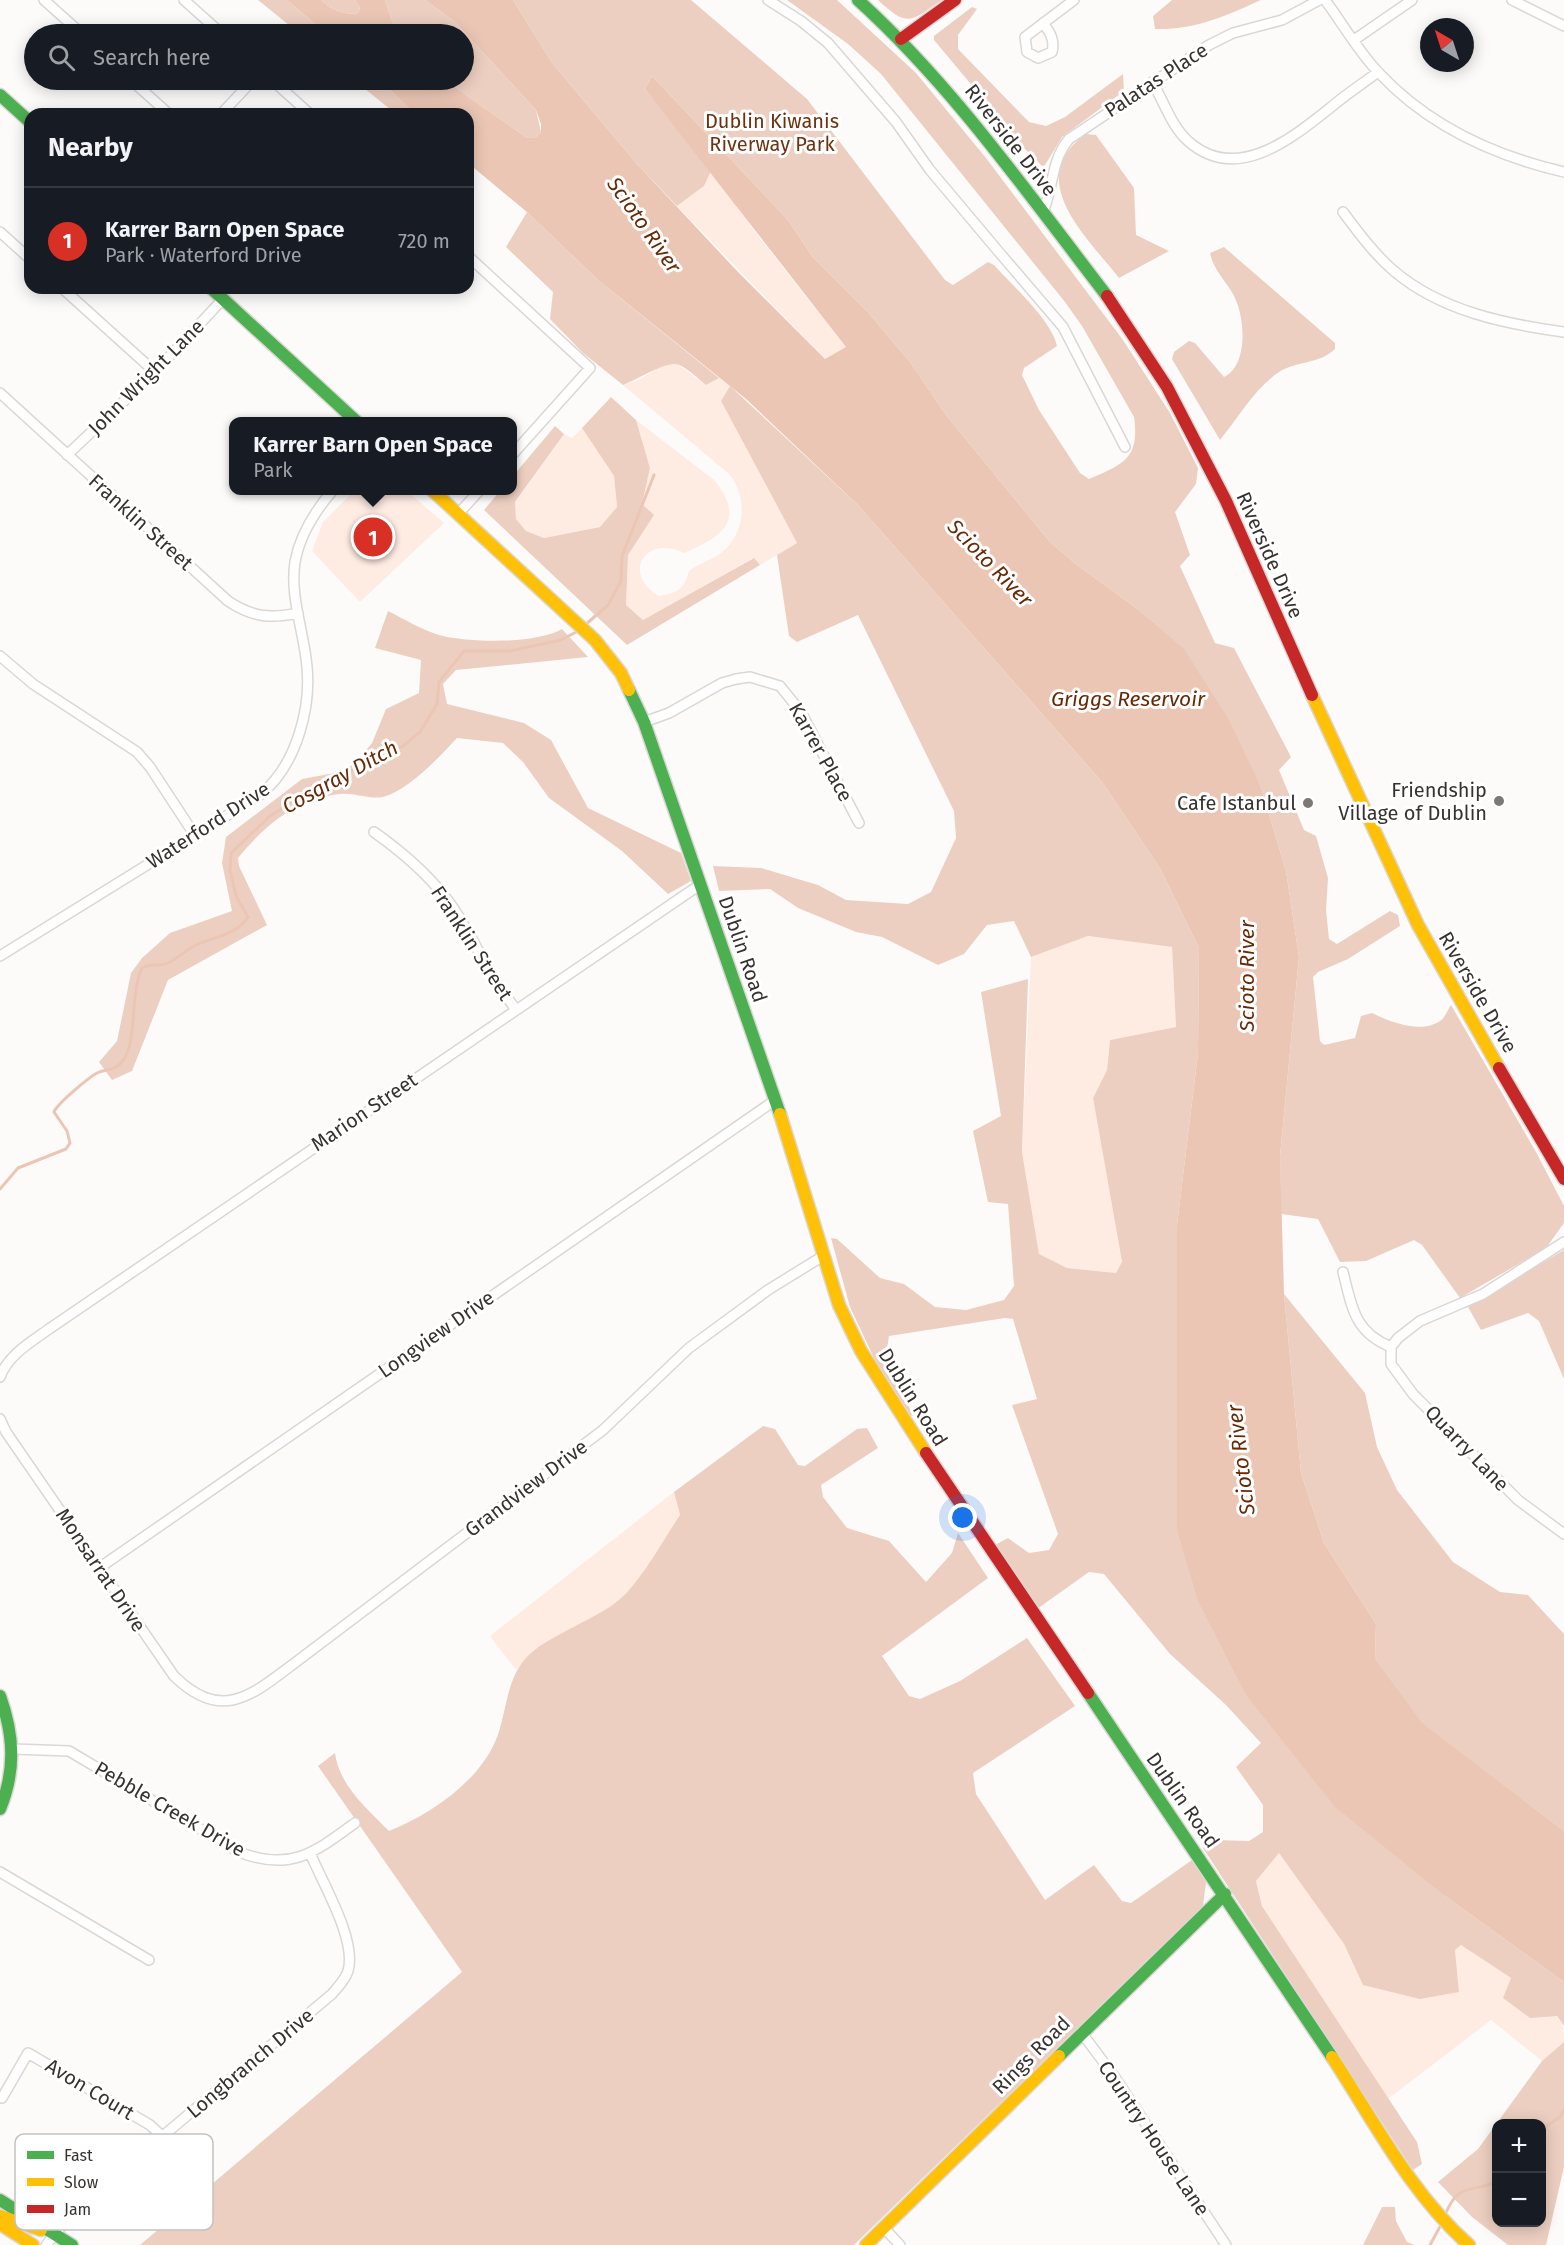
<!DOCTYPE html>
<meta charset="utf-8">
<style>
:root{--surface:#171b24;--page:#242831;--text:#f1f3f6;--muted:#9ea1a6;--line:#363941;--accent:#d93025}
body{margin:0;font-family:"Fira Sans",sans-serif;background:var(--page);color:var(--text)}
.controls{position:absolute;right:18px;bottom:18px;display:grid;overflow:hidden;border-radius:12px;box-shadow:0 3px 15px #0003}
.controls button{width:54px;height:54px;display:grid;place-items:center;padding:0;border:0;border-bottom:2px solid var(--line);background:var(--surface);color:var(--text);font:30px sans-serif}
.compass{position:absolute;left:1420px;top:18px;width:54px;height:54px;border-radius:50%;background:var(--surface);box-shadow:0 3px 15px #0003;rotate:321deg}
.you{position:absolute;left:963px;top:1518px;width:21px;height:21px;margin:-15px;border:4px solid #fff;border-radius:50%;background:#1a73e8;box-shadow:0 0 0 9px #1a73e833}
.badge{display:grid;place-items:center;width:39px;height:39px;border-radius:50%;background:var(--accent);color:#fff;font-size:20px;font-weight:700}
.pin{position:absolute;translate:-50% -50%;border:3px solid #fff;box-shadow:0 2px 6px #0006}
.popup{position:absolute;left:229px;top:417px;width:288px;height:78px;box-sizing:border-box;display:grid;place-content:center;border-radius:12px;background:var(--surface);filter:drop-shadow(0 2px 4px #0005);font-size:20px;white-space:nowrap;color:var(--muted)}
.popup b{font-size:22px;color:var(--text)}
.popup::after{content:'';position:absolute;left:50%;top:100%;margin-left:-12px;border:12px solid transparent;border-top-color:var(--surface)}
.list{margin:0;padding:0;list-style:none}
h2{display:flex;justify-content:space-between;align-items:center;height:78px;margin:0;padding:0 24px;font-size:26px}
h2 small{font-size:20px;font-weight:400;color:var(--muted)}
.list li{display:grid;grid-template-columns:39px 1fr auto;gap:18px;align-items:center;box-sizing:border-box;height:108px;padding:0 24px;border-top:2px solid var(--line)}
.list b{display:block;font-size:22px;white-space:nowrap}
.list p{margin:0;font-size:20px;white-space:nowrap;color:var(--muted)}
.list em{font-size:20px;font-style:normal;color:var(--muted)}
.icon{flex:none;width:33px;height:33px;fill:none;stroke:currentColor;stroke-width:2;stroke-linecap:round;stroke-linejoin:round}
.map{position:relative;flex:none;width:1564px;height:2245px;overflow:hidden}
.search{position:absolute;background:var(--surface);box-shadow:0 3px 15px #0003;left:24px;top:24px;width:450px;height:66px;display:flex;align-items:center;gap:15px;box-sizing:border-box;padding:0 21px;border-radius:33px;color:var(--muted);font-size:22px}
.panel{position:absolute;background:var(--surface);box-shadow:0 3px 15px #0003;left:24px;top:108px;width:450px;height:186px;border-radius:18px}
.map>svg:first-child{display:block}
</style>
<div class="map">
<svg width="1564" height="2245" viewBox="0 0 1564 2245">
<rect width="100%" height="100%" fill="#fdfbf9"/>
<!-- green -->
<path fill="#feebe2" d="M711,171L762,241L846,347L825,359L677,206L704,186Z
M665,364L678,365L706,385L719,378L730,386L721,401L797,543L760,565L753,558L643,620L626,605L628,555L653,515L642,504L650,468L636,420L714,480C747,520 722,537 684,553C645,534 621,574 659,596C677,593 684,590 689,571C699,563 712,560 721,553C746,533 748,497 729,474L623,385L639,380Z
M582,428L614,476L617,507L600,527L544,538L526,531L516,519L515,503L564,434L572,438Z
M355,490L407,491L444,523L360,602L312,551L323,522Z
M1088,936L1172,947L1176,1027L1110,1040L1107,1070L1093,1098L1122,1263L1116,1273L1067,1268L1039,1254L1022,1152L1031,957Z
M674,1492L680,1515C664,1539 637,1588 614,1604C582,1626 540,1639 516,1670L490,1636Z
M1279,1853L1344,1944L1363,1985L1459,1991L1455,1950L1461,1945C1485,1961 1550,2001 1562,2024C1564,2029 1564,2036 1564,2042L1542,2061L1491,2020L1388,2099L1262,1906L1256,1881Z"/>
<!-- forest -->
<path fill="#edcfc1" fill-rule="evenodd" d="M258,0H287L327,34H300Z
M321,0H355L360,8L358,13C345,16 330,9 321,0Z
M385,0H425L454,21L536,110L541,132L535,138H527L445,80H464V34H401L392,21Z
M513,0H691L807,99L945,280L953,285L988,262L994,265C1012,285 1052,321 1057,346L1024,368L1022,375L1039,410L1080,473L1089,479C1123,464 1140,459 1134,417L1082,326L1065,302L881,74L848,44L787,0H837L916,73L986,158L1123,340L1170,413L1198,468L1196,484L1175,512L1190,555L1180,566L1215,643L1234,648L1291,757L1279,770L1304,830L1316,836L1328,878L1326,910L1329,939L1337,944L1390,911L1398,915L1400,926L1348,959L1318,972L1313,977L1320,1041L1324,1045L1355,1038L1361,1016L1372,1013C1390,1022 1421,1034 1440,1021C1445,1018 1448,1009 1451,1005L1536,1152L1564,1206V1223L1546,1248L1460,1298L1422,1245L1414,1240L1366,1261L1340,1262L1318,1219L1281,1214L1280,1156L1299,957L1286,871L1261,787L1183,649L1139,610L1077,565L1050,542L946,415L910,362L867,311L812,256L788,220L652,76L645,89L711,171L704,186L677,206L637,164L553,64Z
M878,0H942C910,21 909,29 878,0Z
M1172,0H1261C1226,16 1195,30 1155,29L1153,16Z
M972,7L977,9L958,35V49L1029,122L1046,126L1065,117L1123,74L1124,91L1062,137L1045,165L1042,166L1025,149L934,40V36Z
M354,80H380L415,114H396Z
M1086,134L1096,135L1134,188L1136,235L1169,251L1119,278C1087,237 1022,179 1086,134Z
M527,212L598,280L719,378L706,385C698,379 689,369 679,365C666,360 637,380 623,385L583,353L550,319L553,292L506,247Z
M1224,247L1335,343V349C1320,364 1296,361 1279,372C1255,388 1238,418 1220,440L1172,359L1174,352L1189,341L1195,343L1224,377C1247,366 1245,324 1237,303C1231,285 1214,273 1210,253Z
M730,386L858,505L1102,782L1160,868L1199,948L1198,1053L1177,1225V1530L1445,1896L1564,1982V2026L1557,2016L1530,2018L1503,1998L1511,1978L1461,1945L1455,1950L1459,1992L1420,1999L1363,1985L1344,1944L1279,1853L1256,1881L1262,1906L1417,2142L1422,2164L1413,2170L1203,1848L1214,1840L1249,1841L1263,1832V1805L1236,1767L1261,1743L1226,1705L1170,1654L1104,1574L1089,1572L1037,1609L995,1545L1008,1538L1029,1553L1049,1550L1058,1534L1012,1405L1037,1399L1013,1319L1005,1318L889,1336L886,1355L913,1416L908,1414L873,1356L850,1307L831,1238L837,1239L880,1278L904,1284L935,1307L966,1310L1004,1300L1014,1286L1008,1204L988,1202L973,1131L1001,1116L981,992L1028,979L1022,1152L1039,1254L1067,1268L1116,1273L1122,1262L1093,1098L1107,1070L1110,1040L1176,1027L1172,947L1088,936L1031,957L1014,921L987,925L964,954L938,965L882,937L856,932L798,908L770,889L719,891L713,866L761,868L818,885L846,900L908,904L931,892L956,838L954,811L858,615L797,642L789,636L777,555L797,543L721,401Z
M611,397L636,420L650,468L642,504L654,515L628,555L626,605L643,620L754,558L760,565L627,645L484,510L500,491L512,490L513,476L555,426L564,434L515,502L516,519L526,531L544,538L600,527L617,507L614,476L582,428Z
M388,611C404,619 422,630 439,635C467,643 537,644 562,629L588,657L456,670L443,684L447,704L524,723L551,740L588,808L681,853L691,881L668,894L622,851L549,798L523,762L503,743L457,738C439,757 411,788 386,796C373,801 354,792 340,794C297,798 264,826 238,858L239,866L267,925L168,980L132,1071L112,1080L99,1062L117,1041L131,973L142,958L170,933L232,911L222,863L226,837L302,779L329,774L355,764L372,743L386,709L419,693L421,660L375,648Z
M1564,1250V1379L1539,1321L1528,1313L1481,1330L1468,1307Z
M1284,1294L1365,1393L1377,1447L1397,1490L1453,1562L1500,1592L1528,1595L1564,1634V1831L1422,1724L1375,1658L1376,1624L1324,1543L1301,1473Z
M763,1426L775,1429L798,1465L805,1466L857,1429L867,1428L878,1448L821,1485L823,1497L847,1528L889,1541L926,1582L952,1553L958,1533L988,1578L882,1656L909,1696L920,1699L960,1681L1027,1638L1075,1706L973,1773L976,1794L1045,1900L1094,1865L1122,1901L1131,1903L1192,1860L1206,1882L1203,1906L854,2245H140L462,1972L318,1766L335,1753C339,1785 367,1809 389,1831C429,1815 477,1783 495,1742C507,1715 505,1681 526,1658C542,1639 593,1620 615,1603C638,1587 663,1540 680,1515L674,1492Z
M1564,2042V2167L1546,2245H1508L1472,2217L1438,2182L1478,2149L1542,2061ZM1496,2124H1542V2222H1496Z
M1382,2207H1395L1396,2221L1407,2242L1415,2245H1363Z"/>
<!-- water -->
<path fill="#ebc6b4" d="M287,0H321C330,9 345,16 358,13L360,8L355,0H385L392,21L401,34H327Z
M425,0H513L553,64L637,164L737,271L825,359L846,347L645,89L652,76L788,220L812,256L867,311L910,362L946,415L1050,542L1077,565L1139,610L1184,649L1228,718L1261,787L1286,871L1299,957L1280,1156L1284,1294L1301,1473L1324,1543L1376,1624L1375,1658L1422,1723L1564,1831V1982L1445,1896L1335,1807L1246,1695L1198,1601L1177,1530V1225L1198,1053L1199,948L1160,868L1102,782L858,505L746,399L598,280L527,212L468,163V114H415L380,80H445L527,138H535L541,132V124L536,110L454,21Z"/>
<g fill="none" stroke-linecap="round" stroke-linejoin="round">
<!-- stream -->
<path stroke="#ebc6b4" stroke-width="3" d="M585,625L608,605L621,581L622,556L654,475
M0,1189L18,1168L66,1149L70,1143L67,1131L54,1112C57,1104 88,1078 97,1073C106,1069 114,1071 122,1062C138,1043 129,996 142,968C153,962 160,967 168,963C178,958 186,950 196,945C213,937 237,935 248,917L237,898L233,883L230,871L231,853L269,817L316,785L341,773L363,768L403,746L420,732L437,704L439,682L464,651H510L561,640L580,630
M1542,2129L1560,2117L1564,2110
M1444,2217C1459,2181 1467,2194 1496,2182
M1430,2245L1442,2223"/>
<!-- street casing -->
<g stroke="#dad7d5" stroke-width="12">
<path id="street" d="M44,0L82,34
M184,0L222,34
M768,0L801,21L828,43L896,122L930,170L998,251L1063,327L1125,447
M1325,0C1343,24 1359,53 1380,74C1429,126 1495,156 1564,172
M1512,0L1564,26
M1043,23C1050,32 1055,40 1052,52L1038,58L1027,52L1025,37L1074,0
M1354,40L1412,0
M131,80L169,114
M272,80L310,114
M1152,82C1164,101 1171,126 1188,141C1236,184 1291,139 1330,108C1345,95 1362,84 1378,72
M221,114L253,80
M1043,212C1054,186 1051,160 1069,139L1209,45L1233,33L1282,20L1319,0
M1343,212C1358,232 1374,254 1394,271C1441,311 1505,324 1564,332
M0,232L30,259
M468,256L590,368L512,455
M62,288L155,372
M0,393L228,601C252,617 270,619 298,613
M67,455L155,372L223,299
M458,514L480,490
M0,656L33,684L137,752L150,767L194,834
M644,722L669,713L722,683L736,679L750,677L780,686L801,712L859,823
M374,832C405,854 433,878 454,909C476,942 490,978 515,1008
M0,956L260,795C297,765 313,705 306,658C302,627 290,594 295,562C300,534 315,511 333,490
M1564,1242L1483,1294L1420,1321L1398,1338L1391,1347V1364L1413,1394L1518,1500L1564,1534
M1343,1272C1352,1307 1354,1332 1391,1347
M0,1377C8,1355 31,1342 49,1329L701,884
M0,1419L6,1432L174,1676C222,1723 252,1695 296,1662L603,1430L689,1348L768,1290L823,1256
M99,1568L774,1101
M13,1749L69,1751L239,1852C290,1872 314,1853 355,1823
M0,1872L149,1960
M1081,2032L1114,2076L1226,2245
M2,2098L28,2053L150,2125L163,2137
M884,2228L900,2245
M46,2245L77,2208L332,1994C338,1987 345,1980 348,1971C357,1940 323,1884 311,1855"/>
</g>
<!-- fast casing -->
<g stroke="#dad7d5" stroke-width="15">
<path id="fast" d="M858,0C953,86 1029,195 1107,296
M0,95L30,122
M211,288L357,422
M629,690L644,722L780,1114
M1088,1693L1332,2057
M0,1696C14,1735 16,1770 0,1809
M1059,2056L1225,1894
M0,2200L72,2245"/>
</g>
<!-- slow casing -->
<g stroke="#dad7d5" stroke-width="15">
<path id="slow" d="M432,490L595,640L621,673L629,690
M1312,695L1418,925L1499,1068
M780,1114L839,1305L861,1351L926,1453
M1332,2057C1374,2121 1411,2194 1469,2245
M0,2216L41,2230
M0,2224L33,2245
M866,2245L1059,2056"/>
</g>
<!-- jam casing -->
<g stroke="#dad7d5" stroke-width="15">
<path id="jam" d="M901,39L955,0
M1107,296L1167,387L1226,501L1312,695
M1499,1068L1564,1179
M926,1453L1088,1693"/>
</g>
<!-- street -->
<use href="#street" stroke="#fffefe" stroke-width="9"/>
<!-- fast -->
<use href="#fast" stroke="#4caf50" stroke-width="12"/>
<!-- slow -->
<use href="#slow" stroke="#ffc107" stroke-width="12"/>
<!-- jam -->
<use href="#jam" stroke="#c62828" stroke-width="12"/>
</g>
<!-- markers -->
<g fill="#7c7876" stroke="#fff" stroke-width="2">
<circle cx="1499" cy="801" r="6"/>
<circle cx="1308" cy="803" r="6"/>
</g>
<g text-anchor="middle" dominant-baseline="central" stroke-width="6" stroke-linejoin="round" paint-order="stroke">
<!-- street labels -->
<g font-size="20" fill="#363230" stroke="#fff">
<text transform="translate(1156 80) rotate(-33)">Palatas Place</text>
<text transform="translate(1011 140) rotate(52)">Riverside Drive</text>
<text transform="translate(146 377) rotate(-45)">John Wright Lane</text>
<text transform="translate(141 522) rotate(42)">Franklin Street</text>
<text transform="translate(1270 555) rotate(66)">Riverside Drive</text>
<text transform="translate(821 752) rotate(61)">Karrer Place</text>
<text transform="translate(208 825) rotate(-33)">Waterford Drive</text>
<text transform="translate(472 943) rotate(57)">Franklin Street</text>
<text transform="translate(743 949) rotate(71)">Dublin Road</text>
<text transform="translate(1478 992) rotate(60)">Riverside Drive</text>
<text transform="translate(364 1112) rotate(-34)">Marion Street</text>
<text transform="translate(436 1334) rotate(-35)">Longview Drive</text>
<text transform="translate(913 1397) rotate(58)">Dublin Road</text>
<text transform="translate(1467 1448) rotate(46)">Quarry Lane</text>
<text transform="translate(526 1488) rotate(-37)">Grandview Drive</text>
<text transform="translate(101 1570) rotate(56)">Monsarrat Drive</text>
<text transform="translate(1183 1800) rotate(55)">Dublin Road</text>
<text transform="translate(170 1809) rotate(30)">Pebble Creek Drive</text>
<text transform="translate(1031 2055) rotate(-45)">Rings Road</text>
<text transform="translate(250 2063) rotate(-40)">Longbranch Drive</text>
<text transform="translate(90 2089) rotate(31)">Avon Court</text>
<text transform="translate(1154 2138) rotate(56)">Country House Lane</text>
</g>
<!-- park labels -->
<g font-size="20" fill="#70310f" stroke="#fff">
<text x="772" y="121">Dublin Kiwanis<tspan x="772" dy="23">Riverway Park</tspan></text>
</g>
<!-- poi labels -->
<g font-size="20" fill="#363230" stroke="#fff" text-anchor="end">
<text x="1487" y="790">Friendship<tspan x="1487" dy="23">Village of Dublin</tspan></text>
<text x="1296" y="803">Cafe Istanbul</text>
</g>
<!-- water labels -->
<g font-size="21" font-style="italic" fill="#682a06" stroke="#fff">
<text transform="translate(644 225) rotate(55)">Scioto River</text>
<text transform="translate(990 563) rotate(46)">Scioto River</text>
<text x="1128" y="699">Griggs Reservoir</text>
<text transform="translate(340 777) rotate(-29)">Cosgray Ditch</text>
<text transform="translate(1247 976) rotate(-90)">Scioto River</text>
<text transform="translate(1241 1460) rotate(-97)">Scioto River</text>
</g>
</g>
<!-- legend -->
<rect x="15" y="2134" width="198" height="96" rx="9" fill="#fff" stroke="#c3c2c1" stroke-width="1.5"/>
<rect x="27" y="2151" width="27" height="8" fill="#4caf50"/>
<rect x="27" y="2178" width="27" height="8" fill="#ffc107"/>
<rect x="27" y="2205" width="27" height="8" fill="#c62828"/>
<g font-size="16" fill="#363230">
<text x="64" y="2161">Fast</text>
<text x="64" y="2188">Slow</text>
<text x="64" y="2215">Jam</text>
</g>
</svg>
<div class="controls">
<button>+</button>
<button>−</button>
</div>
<svg class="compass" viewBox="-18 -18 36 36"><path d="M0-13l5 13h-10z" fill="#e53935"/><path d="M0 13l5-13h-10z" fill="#9ea1a6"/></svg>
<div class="you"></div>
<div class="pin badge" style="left:373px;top:537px">1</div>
<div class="popup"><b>Karrer Barn Open Space</b>Park</div>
<div class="search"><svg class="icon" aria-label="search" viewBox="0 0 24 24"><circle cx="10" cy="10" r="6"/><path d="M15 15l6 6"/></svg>Search here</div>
<section class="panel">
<h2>Nearby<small></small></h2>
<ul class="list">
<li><span class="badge">1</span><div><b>Karrer Barn Open Space</b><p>Park · Waterford Drive</p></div><em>720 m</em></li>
</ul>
</section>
</div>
